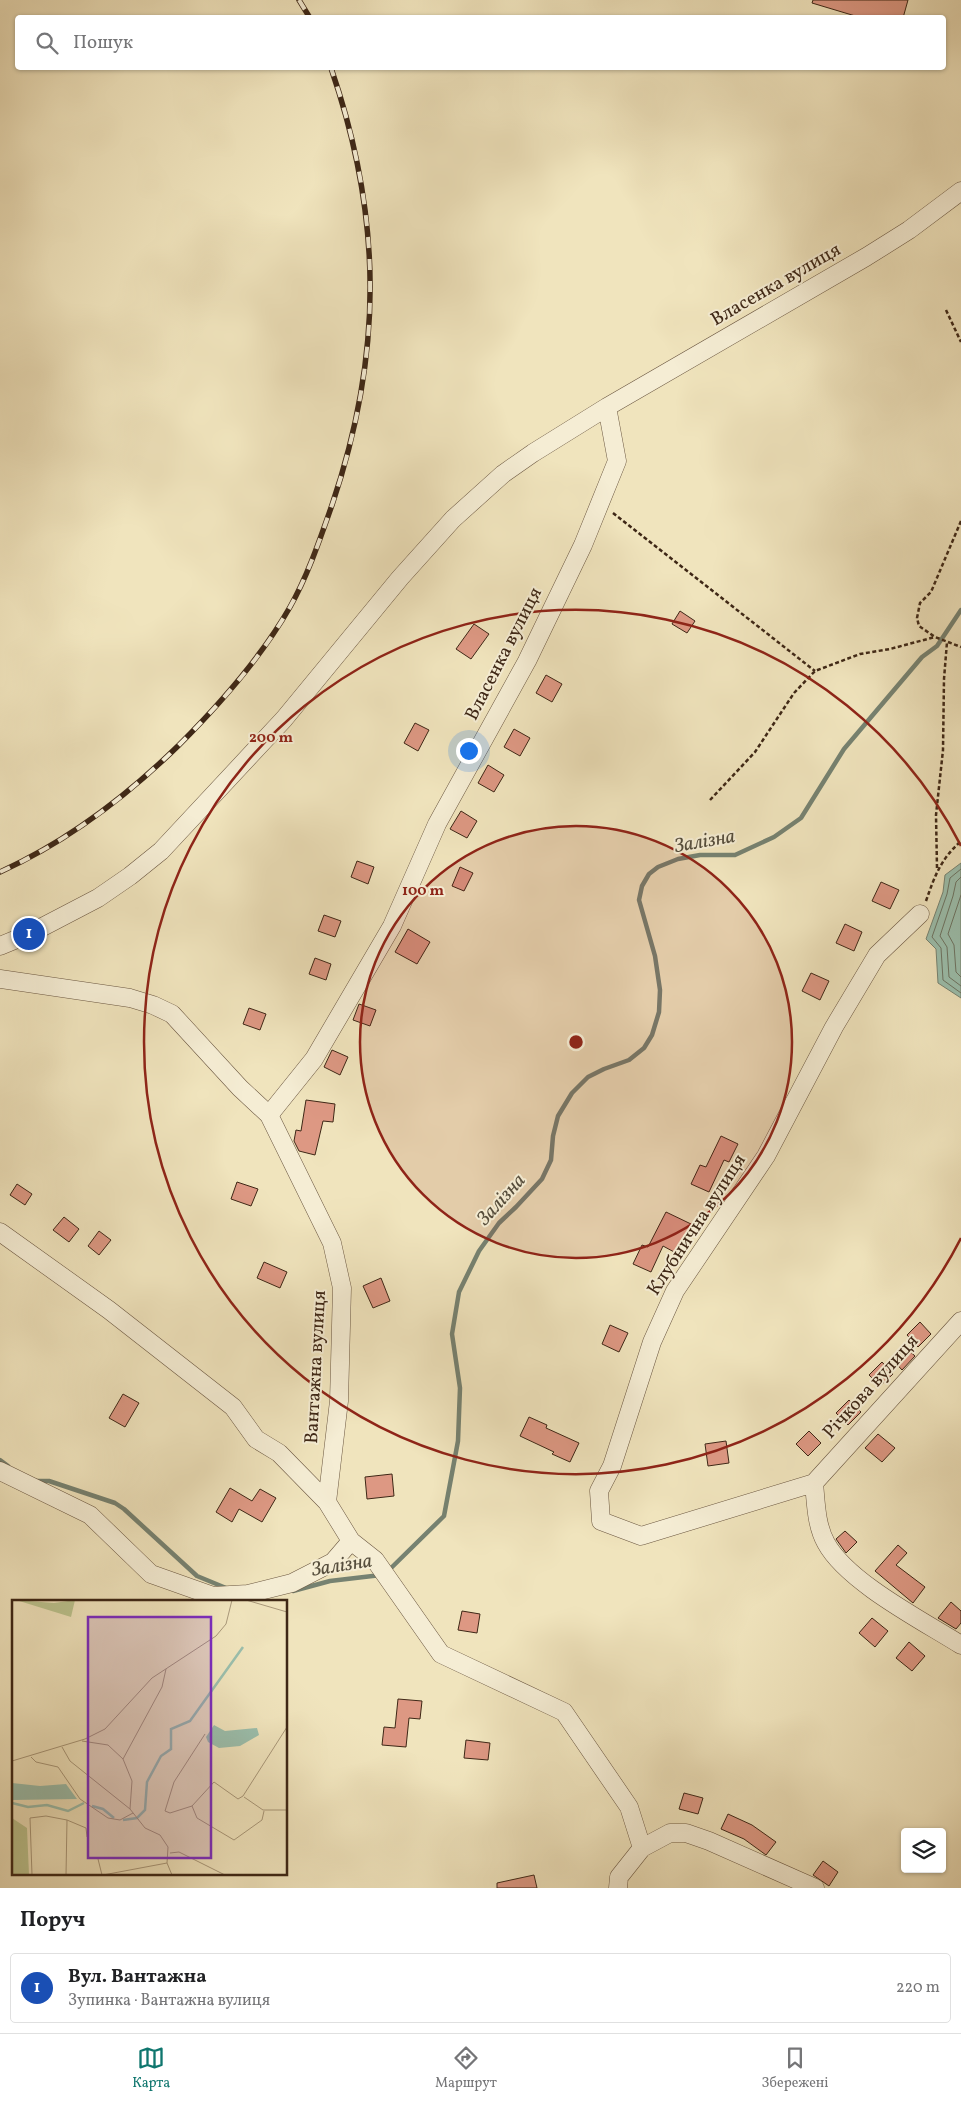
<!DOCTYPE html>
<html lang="uk">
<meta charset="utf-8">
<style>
:root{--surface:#fff;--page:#f6f6f6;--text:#202124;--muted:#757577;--line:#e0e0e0;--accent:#0f766e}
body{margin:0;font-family:Vollkorn,serif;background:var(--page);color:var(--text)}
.controls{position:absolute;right:15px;bottom:15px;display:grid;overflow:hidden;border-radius:5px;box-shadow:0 1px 4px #0004}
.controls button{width:45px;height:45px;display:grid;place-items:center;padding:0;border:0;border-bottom:1px solid var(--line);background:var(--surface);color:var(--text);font:25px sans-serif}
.you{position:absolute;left:468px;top:750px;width:18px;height:18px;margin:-12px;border:4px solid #fff;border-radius:50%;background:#1a73e8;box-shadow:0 0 0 8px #1a73e833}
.badge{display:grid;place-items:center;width:32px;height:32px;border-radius:50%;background:var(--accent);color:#fff;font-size:16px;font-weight:700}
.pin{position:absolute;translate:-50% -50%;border:2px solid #fff;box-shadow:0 1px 5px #0006}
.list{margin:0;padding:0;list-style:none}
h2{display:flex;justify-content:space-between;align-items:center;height:65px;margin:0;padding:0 20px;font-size:21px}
h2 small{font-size:16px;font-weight:400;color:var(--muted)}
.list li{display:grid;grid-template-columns:32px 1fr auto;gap:15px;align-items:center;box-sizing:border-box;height:70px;margin:0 10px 10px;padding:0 10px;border:1px solid var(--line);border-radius:5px}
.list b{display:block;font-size:19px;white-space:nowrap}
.list p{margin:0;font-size:16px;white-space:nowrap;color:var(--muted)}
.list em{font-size:16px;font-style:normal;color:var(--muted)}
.icon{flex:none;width:28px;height:28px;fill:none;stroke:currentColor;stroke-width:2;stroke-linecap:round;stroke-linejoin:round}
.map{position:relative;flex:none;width:961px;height:1888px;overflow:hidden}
.search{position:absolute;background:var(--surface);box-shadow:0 1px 4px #0004;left:15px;right:15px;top:15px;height:55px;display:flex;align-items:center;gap:12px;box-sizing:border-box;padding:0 18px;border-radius:5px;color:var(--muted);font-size:19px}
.sheet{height:145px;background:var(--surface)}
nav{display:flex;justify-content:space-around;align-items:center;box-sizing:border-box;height:70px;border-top:1px solid var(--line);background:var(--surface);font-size:14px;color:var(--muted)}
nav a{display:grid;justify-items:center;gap:2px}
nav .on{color:var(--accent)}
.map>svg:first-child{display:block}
</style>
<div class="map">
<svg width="961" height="1888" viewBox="0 0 961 1888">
<rect width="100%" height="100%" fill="#f0e4bd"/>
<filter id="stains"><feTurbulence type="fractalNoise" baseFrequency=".004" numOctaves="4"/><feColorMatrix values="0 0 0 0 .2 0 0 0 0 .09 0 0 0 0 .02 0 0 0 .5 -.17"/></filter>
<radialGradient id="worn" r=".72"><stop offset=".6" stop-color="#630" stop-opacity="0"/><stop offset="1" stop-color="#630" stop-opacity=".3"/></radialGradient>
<!-- water -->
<path fill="#9bbfad" stroke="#768271" d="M961,863V998L938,983L936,949L926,939L943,892L945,875Z"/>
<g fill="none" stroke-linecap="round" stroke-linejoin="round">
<!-- shore -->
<path stroke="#6c7362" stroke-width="1" d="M961,869L950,878L947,894L932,937L941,948L943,980L961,993
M961,877L956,882L953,896L940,936L947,947L949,977L961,986
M961,895L948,934L954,945L956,972L961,977"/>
<!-- stream -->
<path stroke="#768271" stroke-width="4.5" d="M0,1460L8,1466
M35,1481H49L115,1503L124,1509L197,1576L226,1588
M387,1572L444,1516L458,1441L460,1388L452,1334L459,1292L479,1251L499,1223L516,1207L542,1179L551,1160L553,1136L558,1116L572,1093L588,1077L604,1069L629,1060L644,1048L652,1035L659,1012L660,990L655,956L639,900L642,886L649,874L658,867L678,859L700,855H735L774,837L801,818L844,749L922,657L937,646L961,610
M293,1591L330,1581L381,1575"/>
</g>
<!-- building -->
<path fill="#dd9883" stroke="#3e2716" d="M813,0H908L903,18H862L812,3Z
M680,611L695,621L687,633L672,624Z
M474,624L489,634L471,659L456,649Z
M546,675L562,684L552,702L536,693Z
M415,723L429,730L418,751L404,743Z
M514,729L530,738L520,756L504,747Z
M488,765L504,775L494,792L478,783Z
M461,811L477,821L467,838L450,829Z
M357,861L374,867L368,884L351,877Z
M460,867L473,873L464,891L452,886Z
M881,882L899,890L890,909L872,901Z
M324,915L341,921L335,937L318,931Z
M845,924L862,932L854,951L836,943Z
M408,929L430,942L417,964L395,952Z
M315,958L331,964L326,980L309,974Z
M811,973L829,981L820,1000L802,991Z
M359,1004L376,1010L370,1026L353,1020Z
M249,1008L266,1014L260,1030L243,1024Z
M332,1050L348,1057L340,1075L324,1067Z
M306,1100L335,1104L333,1122L323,1121L315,1155L299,1151L294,1141L296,1130L301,1131Z
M721,1136L738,1144L729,1162L724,1160L709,1192L691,1184L700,1165L706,1167Z
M237,1182L258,1189L251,1206L231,1199Z
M17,1184L32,1194L25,1205L10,1195Z
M666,1212L691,1224L676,1253L663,1246L651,1272L633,1264L642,1245L648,1247Z
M64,1217L79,1229L69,1242L53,1230Z
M99,1231L111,1240L99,1255L88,1246Z
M264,1262L287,1272L280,1288L257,1278Z
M381,1278L390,1301L373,1308L363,1286Z
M920,1322L931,1334L918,1347L907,1335Z
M610,1325L628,1333L619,1352L602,1344Z
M906,1348L915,1356L902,1370L893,1360Z
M882,1362L893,1374L880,1386L869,1375Z
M123,1394L139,1403L125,1427L109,1418Z
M849,1400L861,1412L848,1425L836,1413Z
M529,1417L547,1425L546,1428L579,1443L570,1462L552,1454L554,1452L520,1436Z
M809,1431L821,1443L808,1456L796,1444Z
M878,1434L895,1448L882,1462L865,1448Z
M726,1441L729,1463L708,1466L705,1444Z
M392,1474L394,1496L367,1499L365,1477Z
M230,1488L252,1501L260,1489L276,1498L262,1522L239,1509L232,1522L216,1512Z
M845,1531L857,1542L846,1553L836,1539Z
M898,1545L907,1553L896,1565L925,1587L913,1603L875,1571Z
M951,1602L961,1611V1623L956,1629L938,1618Z
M462,1611L480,1614L477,1633L458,1630Z
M872,1618L888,1631L875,1647L859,1633Z
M909,1642L925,1656L912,1671L896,1658Z
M398,1699L422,1701L420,1719L409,1718L406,1747L382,1745L384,1727L395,1728Z
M466,1740L490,1743L488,1760L464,1758Z
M684,1793L703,1798L698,1814L679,1809Z
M728,1814L752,1825L776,1842L766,1855L744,1839L721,1829Z
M823,1861L838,1872L829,1886L813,1875Z
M534,1875L537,1888H497V1883Z"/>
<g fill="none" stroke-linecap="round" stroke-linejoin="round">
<!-- minor casing -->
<g stroke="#6a5640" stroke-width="19">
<path id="minor" d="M0,946L29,934L98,898L130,876L161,851L284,719L400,578L453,519L503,474L533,453L607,407L866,257L909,230L961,191
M0,979L130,998L153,1005L172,1014L240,1088L269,1115L332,1243L342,1288L339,1401L327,1502L351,1541L375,1560L441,1654L564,1712L629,1807L642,1848L619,1877L618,1888
M269,1115L314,1059L392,926L437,824L527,661L583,545L617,461L607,407
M0,1232L109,1310L233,1407L256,1439L279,1453L327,1502
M0,1471L90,1515L151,1574L213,1596L248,1594L292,1583L333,1562L351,1541
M814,1483L641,1536L601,1521L599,1491L612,1466L652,1342L675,1291L766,1156L834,1027L877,955L920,914
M814,1483C816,1503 816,1525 826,1543C847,1582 923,1621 961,1645
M814,1483L961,1321
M642,1848L670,1833H686L709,1841L815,1888"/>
</g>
<!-- path -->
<path stroke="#3e2716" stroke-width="2.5" stroke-dasharray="4 2.5" stroke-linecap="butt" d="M946,310L961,342
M613,513L815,671
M961,521L931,592L920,603L917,618L919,626L935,637L961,647
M710,800L755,752L794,693L815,671L860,654L890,649L935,637
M937,868L936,815L943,750L944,679L947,642
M926,901C935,875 941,859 961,841"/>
<!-- minor -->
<use href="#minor" stroke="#f5edd4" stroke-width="18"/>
<!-- rail casing -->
<g stroke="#3e2716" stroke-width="5.5">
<path id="rail" d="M299,0L310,18
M0,872C68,841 126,797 179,745C220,704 261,658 290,607C308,575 320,539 332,505C383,354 383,219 331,68"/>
</g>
<!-- rail -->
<use href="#rail" stroke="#f5edd4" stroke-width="4" stroke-dasharray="11" stroke-linecap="butt"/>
</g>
<!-- distance rings -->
<circle cx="576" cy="1042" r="216" fill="#8f2418" fill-opacity=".12"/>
<g fill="none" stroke="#8f2418" stroke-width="2.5">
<circle cx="576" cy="1042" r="216"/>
<path d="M961 1238A432 432 0 1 1 961 846"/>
</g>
<g text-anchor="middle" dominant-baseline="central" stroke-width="4" stroke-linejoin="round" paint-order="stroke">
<!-- street labels -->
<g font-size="19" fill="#3e2716" stroke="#f5edd4">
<text transform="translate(776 285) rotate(-30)">Власенка вулиця</text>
<text transform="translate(504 654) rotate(-63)">Власенка вулиця</text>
<text transform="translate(697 1225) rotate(-57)">Клубнична вулиця</text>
<text transform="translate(316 1367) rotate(-87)">Вантажна вулиця</text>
<text transform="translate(871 1387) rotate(-48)">Річкова вулиця</text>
</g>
<!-- water labels -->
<g font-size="20" font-style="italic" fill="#554d3c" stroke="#f5edd4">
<text transform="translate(705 842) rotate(-10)">Залізна</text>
<text transform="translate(502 1200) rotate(-48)">Залізна</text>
<text transform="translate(342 1566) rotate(-9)">Залізна</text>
</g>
</g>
<!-- overview -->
<g transform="translate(12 1600)">
<rect width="275" height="275" fill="#f0e4bd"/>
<path d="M4,0L42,3L63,0L59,17ZM0,218L15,228L17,275H0Z" fill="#bcc48f"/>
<path d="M202,125L213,131L245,128L247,135L228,146L207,148L196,142L194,137ZM0,183L28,186L54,184L65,199L0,200Z" fill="#9bbfad"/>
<path fill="none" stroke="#9bbfad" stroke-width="2.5" d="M0,203L16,207L35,205L56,211L72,203M80,206L91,209L102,218M111,220L125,218L133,210L135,182L149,156L159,149V129L178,121L231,47"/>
<path fill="none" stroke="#a9987a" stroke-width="1" d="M234,0L275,12M70,141L96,145L111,159L120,181L118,209L133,228L148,235L156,247L155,263L160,275M50,147L58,161L118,209M19,157L24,162L46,167L68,199L96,218L108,220L121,213M111,159L150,87L154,69M0,161L73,139L93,129L140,78L204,36L214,24L220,0M231,196L275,127M232,197L251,210H275M180,206L158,213L153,211L162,182L193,134M180,206L185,218L222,240L250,220L252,211M180,206L202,182L226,199L231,196M158,253L167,252L213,275M86,259L90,275M20,275L18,218L34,216L55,220L74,228L75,237M54,275L55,220M91,275L155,263"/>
<path fill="#7b2cbf" fill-opacity="0.15" stroke="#7b2cbf" stroke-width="2.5" d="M76,17H199V258H76Z"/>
<rect width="275" height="275" fill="none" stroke="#3e2716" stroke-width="2.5"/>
</g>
<circle cx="576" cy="1042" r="8" fill="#8f2418" stroke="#f5edd4" stroke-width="2.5"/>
<g font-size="15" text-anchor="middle" font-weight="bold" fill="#8f2418" stroke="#f5edd4" stroke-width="4" stroke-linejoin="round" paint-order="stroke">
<text x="271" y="742">200 m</text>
<text x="423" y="895">100 m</text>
</g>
<rect width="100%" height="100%" filter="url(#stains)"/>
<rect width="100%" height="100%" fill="url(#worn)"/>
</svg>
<div class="controls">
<button><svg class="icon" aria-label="layers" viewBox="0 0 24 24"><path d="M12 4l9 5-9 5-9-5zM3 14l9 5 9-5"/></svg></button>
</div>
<div class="you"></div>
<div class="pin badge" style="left:29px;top:934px;background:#1a4fb4">1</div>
<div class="search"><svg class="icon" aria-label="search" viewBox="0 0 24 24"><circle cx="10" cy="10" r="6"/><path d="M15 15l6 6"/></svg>Пошук</div>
</div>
<section class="sheet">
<h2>Поруч<small></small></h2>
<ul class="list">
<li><span class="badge" style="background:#1a4fb4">1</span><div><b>Вул. Вантажна</b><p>Зупинка · Вантажна вулиця</p></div><em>220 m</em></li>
</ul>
</section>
<nav>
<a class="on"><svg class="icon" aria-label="map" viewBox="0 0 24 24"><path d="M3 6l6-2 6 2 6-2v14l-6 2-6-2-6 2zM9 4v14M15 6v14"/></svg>Карта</a>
<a><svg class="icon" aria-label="directions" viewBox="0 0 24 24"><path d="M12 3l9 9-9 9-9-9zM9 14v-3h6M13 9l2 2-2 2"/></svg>Маршрут</a>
<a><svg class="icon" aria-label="saved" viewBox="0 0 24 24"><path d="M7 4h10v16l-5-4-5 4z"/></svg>Збережені</a>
</nav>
